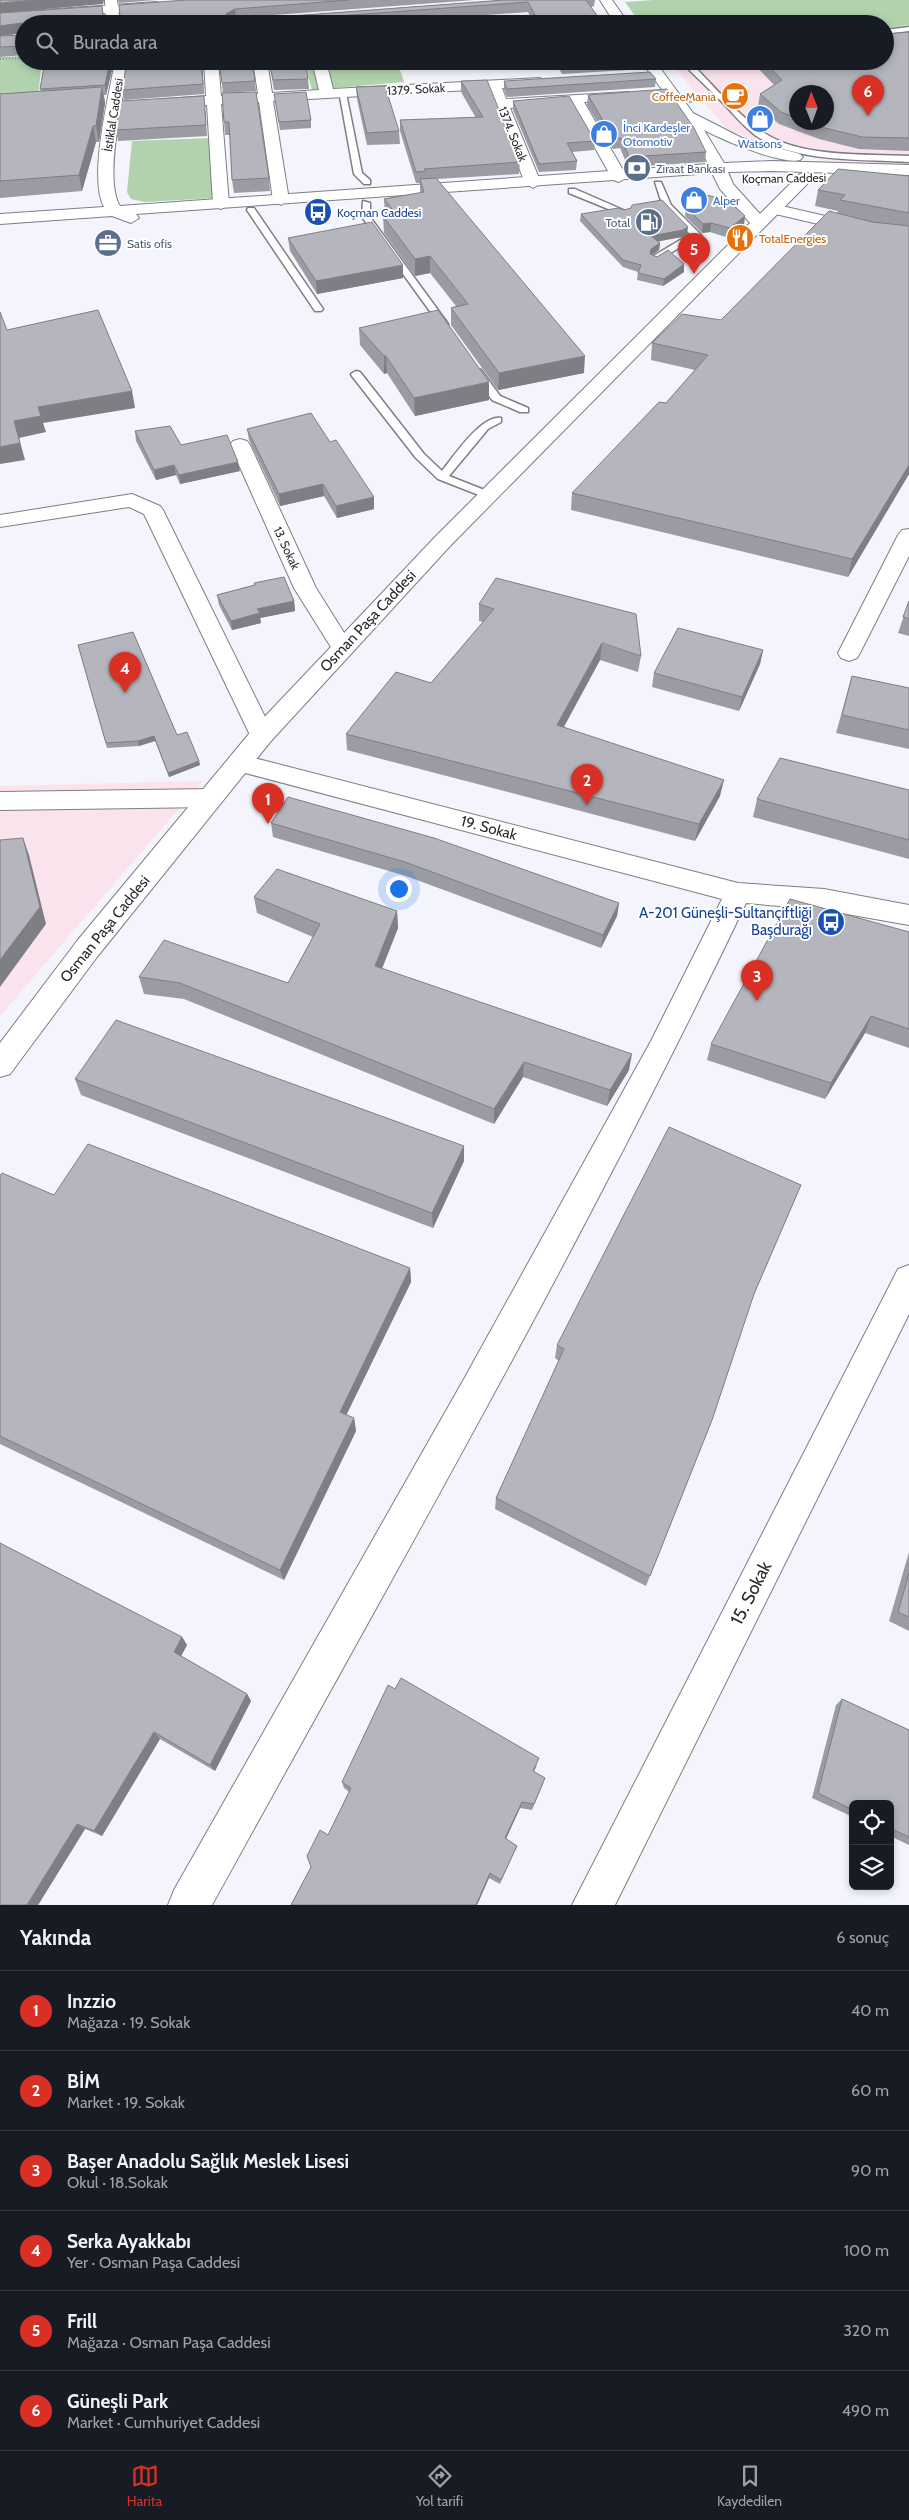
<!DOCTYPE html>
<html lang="tr">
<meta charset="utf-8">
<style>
:root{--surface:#171b24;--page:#242831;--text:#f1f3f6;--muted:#9ea1a6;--line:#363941;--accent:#d93025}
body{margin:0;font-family:Cabin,sans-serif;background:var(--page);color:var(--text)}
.controls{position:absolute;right:15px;bottom:15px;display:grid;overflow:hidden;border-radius:8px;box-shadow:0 2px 8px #0003}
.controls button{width:45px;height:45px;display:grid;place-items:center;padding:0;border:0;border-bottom:1px solid var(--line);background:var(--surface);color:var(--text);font:25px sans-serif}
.compass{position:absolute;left:789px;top:85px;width:45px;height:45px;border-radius:50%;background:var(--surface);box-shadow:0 2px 8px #0003;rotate:359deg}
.you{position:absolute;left:398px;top:888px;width:18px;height:18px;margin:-12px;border:4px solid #fff;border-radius:50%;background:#1a73e8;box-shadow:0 0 0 8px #1a73e833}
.badge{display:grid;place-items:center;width:32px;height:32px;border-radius:50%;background:var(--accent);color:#fff;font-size:16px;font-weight:700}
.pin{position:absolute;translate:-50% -41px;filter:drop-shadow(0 1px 2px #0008)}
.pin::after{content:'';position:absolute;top:26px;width:18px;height:15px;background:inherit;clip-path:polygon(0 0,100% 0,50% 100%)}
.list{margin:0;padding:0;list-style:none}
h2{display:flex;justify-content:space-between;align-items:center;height:65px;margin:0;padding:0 20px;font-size:21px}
h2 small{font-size:16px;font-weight:400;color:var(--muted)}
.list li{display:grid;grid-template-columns:32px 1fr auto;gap:15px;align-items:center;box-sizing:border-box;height:80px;padding:0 20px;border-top:1px solid var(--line)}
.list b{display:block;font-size:19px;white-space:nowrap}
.list p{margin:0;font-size:16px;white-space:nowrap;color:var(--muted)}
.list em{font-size:16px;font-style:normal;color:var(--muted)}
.icon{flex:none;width:28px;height:28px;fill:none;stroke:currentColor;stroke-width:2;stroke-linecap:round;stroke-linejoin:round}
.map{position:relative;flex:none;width:909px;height:1905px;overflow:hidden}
.search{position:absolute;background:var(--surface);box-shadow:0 2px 8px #0003;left:15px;right:15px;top:15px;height:55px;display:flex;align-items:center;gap:12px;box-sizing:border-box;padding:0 18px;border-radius:28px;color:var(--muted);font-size:19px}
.sheet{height:545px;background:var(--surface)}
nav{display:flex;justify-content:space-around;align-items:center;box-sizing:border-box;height:70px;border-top:1px solid var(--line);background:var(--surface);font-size:14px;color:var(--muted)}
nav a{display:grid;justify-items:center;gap:2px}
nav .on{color:var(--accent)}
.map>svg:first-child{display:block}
</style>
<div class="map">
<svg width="909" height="1905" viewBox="0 0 909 1905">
<rect width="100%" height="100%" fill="#f3f4fc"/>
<!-- commercial -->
<path fill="#fbe3ed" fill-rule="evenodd" d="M909,25V167L843,166L767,145L727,129L669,61H885V28ZM796,92H826V122H796Z
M203,781L0,1016V786Z"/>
<!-- green -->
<path fill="#b1d2ad" d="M654,0H909V25L885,28V24H641L625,2Z
M24,56V61H42L38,97L0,99V57Z
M304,61H397L404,82L312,90Z
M212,138L214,198L145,202L131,199L127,192L132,141Z"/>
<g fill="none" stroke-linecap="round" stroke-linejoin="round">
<!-- lane casing -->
<g stroke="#7e7e86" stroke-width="3">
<path id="lane" d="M909,27V31L885,34V30Z
M653,61H675L650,66L646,64Z
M680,61H689C712,84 734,111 760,130C796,158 865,154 909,156V162C862,159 794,163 755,135C742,125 731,111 719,99L674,102V98H677L715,95Z
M339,91L346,93L362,173L370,180V184H364L354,174Z
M655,182H661L671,205L701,235L655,262L650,259L652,257L690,234L663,207Z
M569,189H575L630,213L623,215L569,193Z
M363,201L370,203V217L448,324V328H442L362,217Z
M248,208H254L323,309L321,311H315L247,210Z
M477,369L481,370L500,396L528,408V412H520L492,400L472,372Z
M356,371L360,372L424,454L442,471C453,457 482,414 501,418V422L488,429L449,476L492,493V497H484L438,479L416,458L352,376L351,374Z"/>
</g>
<!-- street casing -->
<g stroke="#7e7e86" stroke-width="2">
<path id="street" d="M157,2L164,6L162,9L0,21V13Z
M204,61H218L221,96L258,94L253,61H267L272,93L319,90L312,61H326L333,89L540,78L547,82L545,85L502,88L506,99L629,92L631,95L624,99L584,102L627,177L619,182L613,180L570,103L510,108L541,183L533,188L525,183L488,89L273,101L289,200L281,205L273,200L259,102L221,104L229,204L221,209L215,207L213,204L207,105L166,107L159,103L166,99L206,96Z
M773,204L869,226L909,232V242L869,236L767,212L765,209Z
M240,439L247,441L250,445L316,588L353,647L350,652L342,654L334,652L294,588L230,445L233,441Z
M132,494L160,506L163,510L274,735L271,741L262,743L253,741L250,735L144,514L129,507L0,527V515Z
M909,529V556L860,653L857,658L849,661L841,658L838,653L898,535L902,530Z
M239,754L738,883L824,889L909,905V925L824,910L746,903C583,1245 394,1574 212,1905H168L174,1890L464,1379L651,1041L722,899L230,769L227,763L230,757Z
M211,789L220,792L224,798L220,804L211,807L0,810V792Z
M909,1265V1314L615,1905H572L898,1269Z"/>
</g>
<!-- secondary casing -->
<g stroke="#7e7e86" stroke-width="2">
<path id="secondary" d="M105,0H117L120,24H106Z
M600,0H612L629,24H615Z
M115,61H129C124,93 103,180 120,206L708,164C692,126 665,95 641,61H655L693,113L742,138L800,154L803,157L800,160C781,165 723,140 704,130L724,163L771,161L909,165V175L771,171L728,172L733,184L760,214L800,174L806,172L814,177L451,545L271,741L97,957L10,1074L0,1077V1043L77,941L253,729L437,535L750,223L720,189L712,173L136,214L139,218L131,223L112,216L0,224V214L104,207C88,177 109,96 115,61Z"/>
</g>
<!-- path -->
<path stroke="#8d8e93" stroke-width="2" stroke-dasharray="1 2" stroke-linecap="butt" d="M0,59L24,58"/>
<!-- lane -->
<use href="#lane" fill="#fff" fill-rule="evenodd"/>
<!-- street -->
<use href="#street" fill="#fff" fill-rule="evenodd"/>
<!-- secondary -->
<use href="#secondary" fill="#fff" fill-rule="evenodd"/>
</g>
<!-- wall -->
<path fill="#9b9ca3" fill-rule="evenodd" d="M118,0H156L119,3Z
M186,0H475L260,16H291L504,0H595L594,6L591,7L603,24H534L528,12L365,24H24V55L0,57V36L23,35V33L0,36V13L102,6L104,16H120L119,5Z
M909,32V151L859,149L819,139L779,124L758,106L760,94L774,85L751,61H885ZM796,92L826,122H796Z
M45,61H114L106,95H104L105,103L99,142H96L82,191L0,198V94L41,91L40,89Z
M127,61H202L204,94L124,100L122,90Z
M219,61L255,81L256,91L223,93Z
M269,61H305L308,79L309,89L274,90Z
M555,61H630L629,70L562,74Z
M656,79L655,87L507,97L504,90V81Z
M461,81L520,162L519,174L437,179L584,373L498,390L451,325V308L456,306L430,273L415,276L384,233L383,216H385L384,199L420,193V183H416L400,131V120L476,118L461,92Z
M356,87L399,131L400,144L367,145L357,99Z
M222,93L269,178L270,191L234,193L232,180L230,135H225Z
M274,94L311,120V128L280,130Z
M588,95L706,152L705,162L628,167L620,148L613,149L587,105Z
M513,101L595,141L594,150L572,152L577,161L576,170L539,172L513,110Z
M205,107L207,136L118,141L116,130Z
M909,176V474L848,577L571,510L572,493L666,403L695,370L651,360L652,343L721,320L837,213L838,211L815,206L818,190Z
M686,207L744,225L729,238L710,232L702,233L685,216Z
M581,214L687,234L682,237L657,241L660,243L659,250L652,255L684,264V272L663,286L637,280L638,272L623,267L580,221Z
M288,238L403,278L317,294L290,251Z
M359,328L489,400L415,416L387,373L384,374L360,345Z
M247,429L330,442L374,497V509L337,518L324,496L280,506L249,440Z
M135,431L181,445L240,471L180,484L176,475L156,480L136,441Z
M254,583L294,601L295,611L260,618L261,623L232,630L219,605L217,595L254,585Z
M909,601V636L898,633Z
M479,604L641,656L638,672L600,660L564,727L720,796L695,841L347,750L346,734L431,683L483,622L479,621Z
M78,645L177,735L199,761L200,765L169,777L155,741L139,746L107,748Z
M763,650L760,664L739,711L652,687L654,673Z
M852,676L909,688V749L836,733Z
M909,790V859L753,817L757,799Z
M271,823L619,903L617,916L601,948L406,876L273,837Z
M254,897L397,911L398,928L382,969L629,1070L607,1106L523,1077L494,1124L184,999L144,994L139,977L288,983L313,937L257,913Z
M909,932V1048L865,1033L825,1099L707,1060L711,1044Z
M75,1079L464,1146V1161L433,1228L81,1095Z
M0,1176L54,1195L410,1268L411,1282L346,1415L354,1418L356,1431L284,1580L0,1444Z
M801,1185L752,1299L712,1420L646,1586L495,1509L496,1498L559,1361L555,1358L557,1345Z
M909,1552V1631L889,1621Z
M182,1637L187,1645L181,1656L247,1694L251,1701L215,1771L160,1739L102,1836L85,1829L38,1905H0Z
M842,1699L909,1730V1845L890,1836V1804H853V1817L812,1798L836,1705Z
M537,1765L534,1772L545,1778L543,1784L532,1810L520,1808L506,1839L517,1846L515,1850L500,1884L489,1878L477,1905H291L328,1835L349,1792L344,1788L342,1782Z"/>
<!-- shaded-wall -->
<path fill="#7e7f84" d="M36,0H104L103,4L0,13V3Z
M235,9L236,18L227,24L226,14Z
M22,23L24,33L0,36V26Z
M110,61H114L106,95L105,85Z
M201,61H202L204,94L203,84Z
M102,87L105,103L99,142L96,126Z
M93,126L96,142L82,191L79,175Z
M745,216L744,225L729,238L730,228Z
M711,223L710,232L702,233L703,224Z
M688,227L687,234L682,237L650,243L651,236Z
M660,243L659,250L651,256L650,254L651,249Z
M430,256V273L415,276V259Z
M684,264V272L663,286L664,279Z
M403,265V278L317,294L316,281Z
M384,356H386L387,373L384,374Z
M585,356L584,373L498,390L499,373Z
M489,382V400L415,416L414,398Z
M132,391L135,408L43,423L46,432L19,438L25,460L0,464V447L14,421L38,407Z
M238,462L240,471L180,484L179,475Z
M174,465L176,475L156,480L154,470Z
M909,465V474L848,577L852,559Z
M323,484L324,496L280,506L279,494Z
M374,497V509L337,518L336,506Z
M294,601L295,611L260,618L261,623L232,630L231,621L257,609Z
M602,643L600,660L556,741L557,725Z
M763,650L760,664L739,711L742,697Z
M154,736L155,741L139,746L138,741Z
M199,761L200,765L169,777L168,773Z
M724,780L720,796L695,841L699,824Z
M23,838L29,855L46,924L0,987V960Z
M619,903L617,916L601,948L603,935Z
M397,911L398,928L376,983L375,966Z
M871,1016L865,1033L825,1099L831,1083Z
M632,1054L629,1070L607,1106L610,1090Z
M524,1062L523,1077L494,1124V1109Z
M464,1146V1161L433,1228L432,1213Z
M410,1268L411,1282L342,1424L340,1412Z
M354,1418L356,1431L284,1580L280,1570Z
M182,1637L187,1645L179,1660L174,1652Z
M247,1694L251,1701L215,1771L210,1765Z
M154,1732L160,1739L102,1836L94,1831Z
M522,1802L520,1808L504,1843L505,1838Z
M77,1824L85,1829L38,1905H27Z
M490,1873L489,1878L477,1905H476Z"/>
<!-- building -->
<path fill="#b4b5bd" stroke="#7e7f84" d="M0,0H36L0,3Z
M186,0H349L235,9L226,14L228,16H291L504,0H586L603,24H540L528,2L297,19L298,24H24V46L0,47V36L23,35L22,23L0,26V13L102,6L103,16H120L119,5Z
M909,32V138L862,137L821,127L809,122H826V92H796V118L781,112L760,94L782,80L764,61H885V34Z
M45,61H110L105,85L40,89Z
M127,61H201L203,84L122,90Z
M219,61H252L255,81L222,83Z
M269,61H305L308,79L273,80Z
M561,61H606L563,64Z
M650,72L656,79L507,89L504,81Z
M487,80L520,162L424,169L426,171L416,172L400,120L483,117L461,81Z
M385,86L399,131L367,133L356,87Z
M102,87L96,126H93L79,175L0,181V94Z
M667,89L694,128L706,152L629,157L621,138L614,139L588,95Z
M256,92L269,178L232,180L229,122H224L222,93Z
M306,92L311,120L279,122L274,94Z
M204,96L206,125L116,130L120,101Z
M569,96L595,141L567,143L577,161L539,164L513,101Z
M838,169L909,176V213L840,200L845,195L818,190Z
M436,178L585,356L499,373L451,308L468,304L430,256L415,259L383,216L396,214L384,199L424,192L420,179Z
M703,194L729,201L745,216L730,228L711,223L703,224L686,207Z
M662,200L688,227L683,230L651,236L660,243L651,249L650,254L657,257L668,250L684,264L664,279L638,273L641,265L623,260L581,214L618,208L624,210L631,208L632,205Z
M829,211L872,222L909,226V465L852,559L572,493L659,402L666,403L708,355L652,343L682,314L721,320Z
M372,222L403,265L316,281L288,238Z
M98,310L132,391L38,407L41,416L14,421L20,443L0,447V312L7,330Z
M438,310L489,382L414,398L386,356H384L359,328Z
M311,413L330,442L336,440L374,497L336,506L323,484L279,494L247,429Z
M170,426L181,445L227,435L238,462L179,475L174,465L154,470L135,431Z
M284,577L294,601L257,609L260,613L231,621L217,595L255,585L254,583Z
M496,578L636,614L641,656L602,643L557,725L724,780L699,824L346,734L396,672L431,683L494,609L479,604Z
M909,601V619L903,617Z
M678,628L763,650L742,697L654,673Z
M133,632L177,735L187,732L199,761L168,773L154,736L138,741L106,743L78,645Z
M852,676L909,688V730L842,715Z
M780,758L909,790V840L757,799Z
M288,797L434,838L619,903L603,935L405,862L271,823Z
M23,838L40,907L0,960V840Z
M277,869L397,911L375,966L632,1054L610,1090L524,1062L494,1109L180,983L139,977L164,940L288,983L320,924L254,897Z
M790,899L909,932V1029L871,1016L831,1083L711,1044Z
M116,1020L464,1146L432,1213L75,1079Z
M669,1127L801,1185L754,1294L712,1420L650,1576L496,1498L564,1349L557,1345Z
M88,1144L410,1268L340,1412L354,1418L280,1570L0,1436V1176L2,1173L54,1195Z
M0,1543L182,1637L174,1652L247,1694L210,1765L154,1732L94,1831L77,1824L27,1905H0Z
M909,1573V1617L898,1612Z
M401,1678L539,1758L533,1771L545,1778L534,1804L522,1802L505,1838L517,1846L501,1880L490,1873L476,1905H291L311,1867L307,1856L320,1830L328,1835L351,1788L342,1782L388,1685L395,1689Z
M842,1699L909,1730V1837L890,1828V1804H853V1810L818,1793Z"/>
<!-- icons -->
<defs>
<g id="cafe-disc" transform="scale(1.4375)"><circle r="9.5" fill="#e8710a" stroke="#fff"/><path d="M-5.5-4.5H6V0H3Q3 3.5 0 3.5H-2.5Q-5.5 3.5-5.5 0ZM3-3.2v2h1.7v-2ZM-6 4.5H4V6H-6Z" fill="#fff"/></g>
<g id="shop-disc" transform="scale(1.4375)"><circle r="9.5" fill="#3f7fe0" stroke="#fff"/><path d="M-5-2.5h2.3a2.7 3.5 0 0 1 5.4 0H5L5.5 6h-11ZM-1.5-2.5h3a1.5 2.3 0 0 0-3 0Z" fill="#fff"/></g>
<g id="bank-disc" transform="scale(1.4375)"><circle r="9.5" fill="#5c6f8a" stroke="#fff"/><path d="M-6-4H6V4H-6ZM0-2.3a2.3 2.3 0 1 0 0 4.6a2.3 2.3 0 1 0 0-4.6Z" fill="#fff"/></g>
<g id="bus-disc" transform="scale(1.4375)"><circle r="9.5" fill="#1a4fb4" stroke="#fff"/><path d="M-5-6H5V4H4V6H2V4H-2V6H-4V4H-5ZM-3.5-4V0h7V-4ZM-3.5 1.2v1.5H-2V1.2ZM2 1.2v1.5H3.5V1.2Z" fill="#fff"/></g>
<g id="fuel-disc" transform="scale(1.4375)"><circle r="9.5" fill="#5c6f8a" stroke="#fff"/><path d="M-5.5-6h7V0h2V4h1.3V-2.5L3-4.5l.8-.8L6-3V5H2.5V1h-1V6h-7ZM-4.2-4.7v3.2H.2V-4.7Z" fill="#fff"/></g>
<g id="restaurant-disc" transform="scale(1.4375)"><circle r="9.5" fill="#e8710a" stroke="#fff"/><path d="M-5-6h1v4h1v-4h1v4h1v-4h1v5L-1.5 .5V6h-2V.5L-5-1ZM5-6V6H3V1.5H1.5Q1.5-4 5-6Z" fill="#fff"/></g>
<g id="office-disc" transform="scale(1.4375)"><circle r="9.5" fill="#5c6f8a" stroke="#fff"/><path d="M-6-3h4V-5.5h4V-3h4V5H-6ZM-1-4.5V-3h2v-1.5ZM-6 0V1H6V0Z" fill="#fff"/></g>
</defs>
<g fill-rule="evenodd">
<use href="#cafe-disc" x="735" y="96"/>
<use href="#shop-disc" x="760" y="119"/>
<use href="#shop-disc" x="604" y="134"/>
<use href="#bank-disc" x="637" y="168"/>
<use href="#shop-disc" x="694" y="200"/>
<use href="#bus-disc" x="318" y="212"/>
<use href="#fuel-disc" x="649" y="222"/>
<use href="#restaurant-disc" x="740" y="238"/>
<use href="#office-disc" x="108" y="243"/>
<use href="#bus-disc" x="831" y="922"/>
</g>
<g text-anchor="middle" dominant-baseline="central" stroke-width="4" stroke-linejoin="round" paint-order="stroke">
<!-- far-street labels -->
<g font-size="12" fill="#292a2d" stroke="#fff">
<text transform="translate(416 89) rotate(-3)">1379. Sokak</text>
<text transform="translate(113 115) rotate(-81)">İstiklal Caddesi</text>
<text transform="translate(513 134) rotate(68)">1374. Sokak</text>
<text transform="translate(784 178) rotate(-1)">Koçman Caddesi</text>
<text transform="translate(287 548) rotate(65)">13. Sokak</text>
</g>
<!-- far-food labels -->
<g font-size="12" fill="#c56008" stroke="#fff" text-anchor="end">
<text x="716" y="96">CoffeeMania</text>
<text x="759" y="238" text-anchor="start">TotalEnergies</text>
</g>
<!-- far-shop labels -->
<g font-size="12" fill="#366cbe" stroke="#fff" text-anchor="start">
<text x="623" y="127">İnci Kardeşler<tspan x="623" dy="14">Otomotiv</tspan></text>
<text x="760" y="143" text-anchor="middle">Watsons</text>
<text x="713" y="200">Alper</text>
</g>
<!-- far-service labels -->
<g font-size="12" fill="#4e5e75" stroke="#fff" text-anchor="start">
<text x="656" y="168">Ziraat Bankası</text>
<text x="630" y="222" text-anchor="end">Total</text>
<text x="127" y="243">Satis ofis</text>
</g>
<!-- far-transit labels -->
<g font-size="12" fill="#164399" stroke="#fff" text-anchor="start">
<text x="337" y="212">Koçman Caddesi</text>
</g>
<!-- street labels -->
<g font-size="15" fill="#292a2d" stroke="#fff">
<text transform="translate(368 621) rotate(-47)">Osman Paşa Caddesi</text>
<text transform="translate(489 828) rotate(15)">19. Sokak</text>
<text transform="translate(105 929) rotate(-51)">Osman Paşa Caddesi</text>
</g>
<!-- transit labels -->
<g font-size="15" fill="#164399" stroke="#fff" text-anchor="end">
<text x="812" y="913">A-201 Güneşli-Sultançiftliği<tspan x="812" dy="17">Başdurağı</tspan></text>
</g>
<!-- near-street labels -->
<g font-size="18" fill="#292a2d" stroke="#fff">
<text transform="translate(751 1593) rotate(-63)">15. Sokak</text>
</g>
</g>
</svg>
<div class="controls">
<button><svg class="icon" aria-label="locate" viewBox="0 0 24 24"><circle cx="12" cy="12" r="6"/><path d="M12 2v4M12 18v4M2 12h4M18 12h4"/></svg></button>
<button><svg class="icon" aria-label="layers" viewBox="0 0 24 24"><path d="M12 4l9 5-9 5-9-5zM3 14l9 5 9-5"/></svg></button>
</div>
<svg class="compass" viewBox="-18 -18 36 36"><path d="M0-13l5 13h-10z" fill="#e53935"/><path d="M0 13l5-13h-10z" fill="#9ea1a6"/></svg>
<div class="you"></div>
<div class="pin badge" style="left:268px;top:824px">1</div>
<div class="pin badge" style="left:587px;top:805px">2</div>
<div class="pin badge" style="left:757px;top:1001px">3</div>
<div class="pin badge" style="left:125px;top:693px">4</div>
<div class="pin badge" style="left:694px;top:274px">5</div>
<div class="pin badge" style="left:868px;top:116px">6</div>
<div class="search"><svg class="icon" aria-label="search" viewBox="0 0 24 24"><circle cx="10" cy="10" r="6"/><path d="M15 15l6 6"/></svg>Burada ara</div>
</div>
<section class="sheet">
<h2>Yakında<small>6 sonuç</small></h2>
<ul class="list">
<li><span class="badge">1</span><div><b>Inzzio</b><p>Mağaza · 19. Sokak</p></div><em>40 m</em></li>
<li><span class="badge">2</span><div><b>BİM</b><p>Market · 19. Sokak</p></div><em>60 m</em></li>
<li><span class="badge">3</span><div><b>Başer Anadolu Sağlık Meslek Lisesi</b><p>Okul · 18.Sokak</p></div><em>90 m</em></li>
<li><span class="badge">4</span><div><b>Serka Ayakkabı</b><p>Yer · Osman Paşa Caddesi</p></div><em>100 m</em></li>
<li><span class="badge">5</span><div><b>Frill</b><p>Mağaza · Osman Paşa Caddesi</p></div><em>320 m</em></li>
<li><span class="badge">6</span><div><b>Güneşli Park</b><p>Market · Cumhuriyet Caddesi</p></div><em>490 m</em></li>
</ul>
</section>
<nav>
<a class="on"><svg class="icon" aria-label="map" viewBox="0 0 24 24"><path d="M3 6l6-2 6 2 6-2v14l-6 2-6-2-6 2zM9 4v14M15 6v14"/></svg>Harita</a>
<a><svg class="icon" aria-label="directions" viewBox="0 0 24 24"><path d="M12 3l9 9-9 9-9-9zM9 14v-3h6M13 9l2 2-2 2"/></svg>Yol tarifi</a>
<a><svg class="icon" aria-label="saved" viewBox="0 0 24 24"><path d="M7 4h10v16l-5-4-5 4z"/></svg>Kaydedilen</a>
</nav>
